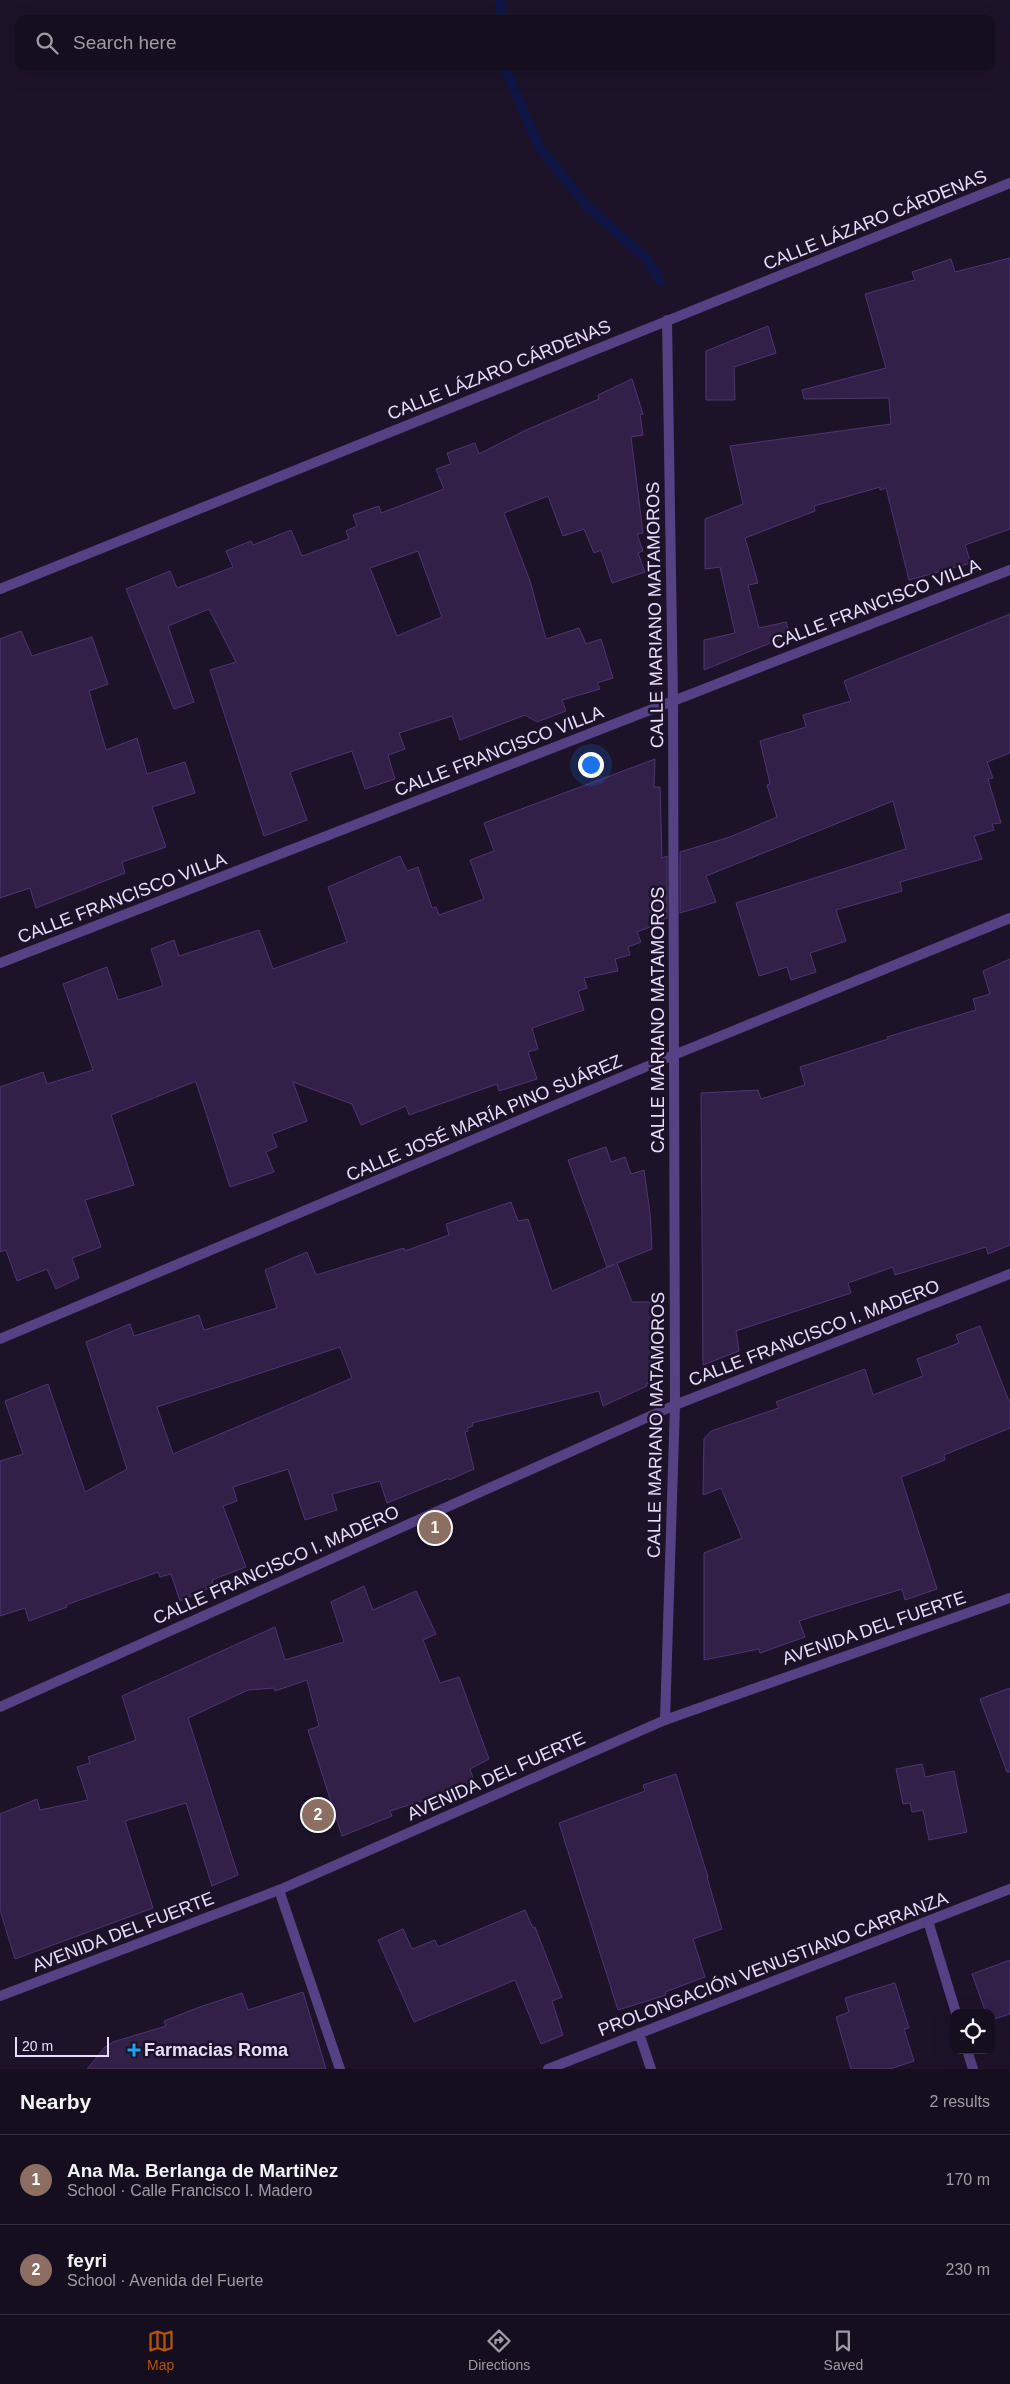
<!DOCTYPE html>
<meta charset="utf-8">
<style>
:root{--surface:#150e1f;--page:#221c2c;--text:#f1f3f6;--muted:#9d9ca4;--line:#342e3d;--accent:#b45309}
body{margin:0;font-family:Helvetica,sans-serif;background:var(--page);color:var(--text)}
.controls{position:absolute;right:15px;bottom:15px;display:grid;overflow:hidden;border-radius:10px;box-shadow:0 5px 20px #0002}
.controls button{width:45px;height:45px;display:grid;place-items:center;padding:0;border:0;border-bottom:1px solid var(--line);background:var(--surface);color:var(--text);font:25px sans-serif}
.scale{position:absolute;left:15px;bottom:12px;width:94px;box-sizing:border-box;padding-left:5px;border:2px solid #e8ddfc;border-top:0;font-size:14px;line-height:18px;white-space:nowrap;color:#e8ddfc;-webkit-text-stroke:4px #1c1329;paint-order:stroke}
.you{position:absolute;left:590px;top:764px;width:18px;height:18px;margin:-12px;border:4px solid #fff;border-radius:50%;background:#1a73e8;box-shadow:0 0 0 8px #1a73e833}
.badge{display:grid;place-items:center;width:32px;height:32px;border-radius:50%;background:var(--accent);color:#fff;font-size:16px;font-weight:700}
.pin{position:absolute;translate:-50% -50%;border:2px solid #fff;box-shadow:0 1px 5px #0006}
.list{margin:0;padding:0;list-style:none}
h2{display:flex;justify-content:space-between;align-items:center;height:65px;margin:0;padding:0 20px;font-size:21px}
h2 small{font-size:16px;font-weight:400;color:var(--muted)}
.list li{display:grid;grid-template-columns:32px 1fr auto;gap:15px;align-items:center;box-sizing:border-box;height:90px;padding:0 20px;border-top:1px solid var(--line)}
.list b{display:block;font-size:19px;white-space:nowrap}
.list p{margin:0;font-size:16px;white-space:nowrap;color:var(--muted)}
.list em{font-size:16px;font-style:normal;color:var(--muted)}
.icon{flex:none;width:28px;height:28px;fill:none;stroke:currentColor;stroke-width:2;stroke-linecap:round;stroke-linejoin:round}
.map{position:relative;flex:none;width:1010px;height:2069px;overflow:hidden}
.search{position:absolute;background:var(--surface);box-shadow:0 5px 20px #0002;left:15px;right:15px;top:15px;height:55px;display:flex;align-items:center;gap:12px;box-sizing:border-box;padding:0 18px;border-radius:10px;color:var(--muted);font-size:19px}
.sheet{height:245px;background:var(--surface)}
nav{display:flex;justify-content:space-around;align-items:center;box-sizing:border-box;height:70px;border-top:1px solid var(--line);background:var(--surface);font-size:14px;color:var(--muted)}
nav a{display:grid;justify-items:center;gap:2px}
nav .on{color:var(--accent)}
.map>svg:first-child{display:block}
</style>
<div class="map">
<svg width="1010" height="2069" viewBox="0 0 1010 2069">
<rect width="100%" height="100%" fill="#1c1329"/>
<g fill="none" stroke-linecap="round" stroke-linejoin="round">
<!-- stream -->
<path stroke="#0f1646" stroke-width="10" d="M500,0L502,19
M504,66L539,147L587,206L646,258L660,281"/>
</g>
<!-- building -->
<path fill="#322049" stroke="#503473" fill-rule="evenodd" d="M1010,258V529L965,545L971,563L909,580L886,488L880,490V487L814,506L815,511L745,538L758,583L748,585L759,628L786,622L790,635L704,670V640L735,633L720,567L705,569V519L743,504L730,446L891,424L889,398L804,399L802,390L886,368L865,294L915,280L912,272L951,259L955,272Z
M768,326L776,353L734,367L735,400H706V351Z
M632,379L643,414L640,415L643,435L631,437L643,533L637,534L643,551L638,553L645,572L612,583L601,550L594,553L584,529L563,536L548,496L504,513L530,581L546,639L579,628L586,644L601,639L613,678L597,683L600,689L562,700L566,711L537,722L525,715L460,740L452,716L399,733L405,749L388,755L395,779L365,789L352,751L290,772L307,820L264,836L210,670L236,662L209,609L168,626L194,702L174,709L126,589L170,571L177,588L233,567L226,551L251,541L253,545L291,530L302,556L349,539L346,531L357,526L353,515L379,506L381,513L444,489L436,469L451,464L447,453L475,443L479,454L526,430L599,399L598,395ZM418,551L442,617L397,636L370,568Z
M1010,614V753L987,762L993,778L988,779L1001,823L992,824L994,830L974,836L982,859L900,882L902,891L836,910L846,941L810,953L816,972L791,980L787,967L759,976L736,903L906,849L893,801L706,876L716,902L680,913V852L730,837L777,817L767,785L770,784L760,741L806,727L803,715L851,701L844,681Z
M21,631L32,656L92,637L108,684L89,691L106,750L137,738L147,774L185,762L195,793L152,807L166,847L122,862L125,873L36,908L30,888L0,898V639Z
M655,759L654,787H660L662,858L667,856V918L654,922L655,925L637,932L641,942L628,947L630,955L615,959L618,971L584,978L587,988L578,991L584,1010L532,1028L538,1049L528,1052L537,1079L499,1091L497,1084L409,1115L406,1106L361,1125L352,1104L293,1082L307,1121L272,1134L277,1147L266,1152L274,1172L230,1187L196,1082H194L111,1115L134,1185L85,1200L101,1247L72,1258L79,1278L56,1289L47,1269L17,1281L6,1250L0,1252V1087L43,1072L47,1084L93,1070L63,984L107,967L118,1000L163,986L151,949L174,940L179,956L259,930L273,969L347,942L328,887L400,856L407,871L418,867L432,908L436,907L439,915L484,899L470,860L494,851L484,823Z
M1010,959V1245L988,1254L986,1247L895,1275L893,1267L848,1283L851,1293L736,1331L739,1351L703,1365L701,1093L758,1090L761,1099L805,1085L800,1067L888,1039L887,1037L976,1010L973,999L990,994L983,971Z
M606,1147L611,1162L625,1157L631,1174L644,1170L650,1213L652,1249L617,1263L632,1302H653L654,1383H647V1386L603,1406L599,1391L472,1423L473,1426L467,1428L468,1431L465,1432L474,1469L449,1480V1478L387,1503L380,1481L332,1494L337,1510L305,1520L288,1469L233,1487L237,1501L223,1506L246,1567L212,1580L214,1586L180,1601L171,1574L160,1577L158,1572L66,1605L67,1607L29,1621L25,1608L0,1616V1461L23,1454L5,1401L48,1384L85,1492L127,1469L86,1342L130,1324L134,1336L199,1315L204,1330L277,1308L265,1270L307,1252L316,1275L404,1248L405,1251L449,1235L446,1224L511,1202L518,1221L528,1219L552,1291L615,1264L607,1267L568,1160ZM340,1347L352,1378L173,1454L157,1407Z
M980,1326L1010,1404V1428L944,1455L945,1460L901,1477L937,1589L905,1600L902,1589L827,1612L799,1621L805,1637L760,1653L759,1649L704,1660V1553L742,1538L721,1488L703,1495L704,1439L711,1431L779,1408L776,1402L865,1369L873,1395L923,1376L917,1359L959,1343L956,1335Z
M364,1586L373,1610L416,1591L436,1634L423,1640L440,1683L459,1677L489,1759L470,1769L475,1784L390,1811L392,1816L342,1836L308,1730L319,1726L307,1680L275,1691L274,1688L248,1690L188,1718L238,1875L212,1886L186,1803L125,1821L153,1908L15,1959L0,1910V1814L37,1799L40,1810L88,1800L77,1767L90,1763L88,1757L136,1740L122,1696L275,1627L285,1660L344,1642L331,1602Z
M1010,1688V1772H1007L980,1699Z
M922,1764L925,1777L954,1771L967,1832L929,1840L923,1810L912,1812L910,1803L903,1804L896,1769Z
M676,1774L708,1877H707L722,1929L693,1939L705,1977L665,1992L666,1995L618,2010L559,1823L645,1791L643,1785Z
M525,1910L533,1928L535,1927L562,1997L552,2001L563,2035L541,2044L515,1980L414,2022L378,1940L403,1929L412,1949L435,1940L438,1947Z
M1010,1960V2014L991,2020V2013H986L972,1974Z
M895,1983L909,2028L904,2029L914,2061L890,2069H851L836,2017L849,2012L845,1998Z
M303,1992L326,2069H87L105,2047L113,2042L166,2026L164,2021L197,2008L242,1993L248,2010Z"/>
<g fill="none" stroke-linecap="round" stroke-linejoin="round">
<!-- minor -->
<path stroke="#544284" stroke-width="10" d="M0,589L1010,183
M0,963L1010,570
M0,1339L674,1055L1010,918
M0,1707L675,1405L1010,1274
M665,1720L675,1405L673,700L667,320
M279,1890L340,2069
M928,1921L956,2013
M639,2033L651,2069
M967,2050L973,2069
M548,2069L1010,1889"/>
<!-- tertiary -->
<path stroke="#544284" stroke-width="10" d="M0,1996L279,1890L665,1720L1010,1598"/>
</g>
<!-- markers -->
<path fill="#18a5ee" stroke="#1c1329" stroke-width="2" d="M131.5 2042.5h5v5h5v5h-5v5h-5v-5h-5v-5h5z"/>
<g text-anchor="middle" dominant-baseline="central" stroke-width="5" stroke-linejoin="round" paint-order="stroke">
<!-- street labels -->
<g font-size="18" fill="#e8ddfc" stroke="#1c1329">
<text transform="translate(875 220) rotate(-22)">CALLE LÁZARO CÁRDENAS</text>
<text transform="translate(499 370) rotate(-22)">CALLE LÁZARO CÁRDENAS</text>
<text transform="translate(876 604) rotate(-21)">CALLE FRANCISCO VILLA</text>
<text transform="translate(655 615) rotate(-91)">CALLE MARIANO MATAMOROS</text>
<text transform="translate(499 751) rotate(-21)">CALLE FRANCISCO VILLA</text>
<text transform="translate(122 898) rotate(-21)">CALLE FRANCISCO VILLA</text>
<text transform="translate(658 1020) rotate(-90)">CALLE MARIANO MATAMOROS</text>
<text transform="translate(484 1118) rotate(-23)">CALLE JOSÉ MARÍA PINO SUÁREZ</text>
<text transform="translate(814 1333) rotate(-21)">CALLE FRANCISCO I. MADERO</text>
<text transform="translate(656 1425) rotate(-89)">CALLE MARIANO MATAMOROS</text>
<text transform="translate(276 1565) rotate(-24)">CALLE FRANCISCO I. MADERO</text>
<text transform="translate(874 1628) rotate(-19)">AVENIDA DEL FUERTE</text>
<text transform="translate(496 1776) rotate(-24)">AVENIDA DEL FUERTE</text>
<text transform="translate(123 1932) rotate(-21)">AVENIDA DEL FUERTE</text>
<text transform="translate(773 1964) rotate(-21)">PROLONGACIÓN VENUSTIANO CARRANZA</text>
</g>
<!-- poi labels -->
<g font-size="18" font-weight="bold" fill="#e8ddfc" stroke="#1c1329" text-anchor="start">
<text x="144" y="2050">Farmacias Roma</text>
</g>
</g>
</svg>
<div class="controls">
<button><svg class="icon" aria-label="locate" viewBox="0 0 24 24"><circle cx="12" cy="12" r="6"/><path d="M12 2v4M12 18v4M2 12h4M18 12h4"/></svg></button>
</div>
<div class="scale">20 m</div>
<div class="you"></div>
<div class="pin badge" style="left:435px;top:1528px;background:#8d6e63">1</div>
<div class="pin badge" style="left:318px;top:1815px;background:#8d6e63">2</div>
<div class="search"><svg class="icon" aria-label="search" viewBox="0 0 24 24"><circle cx="10" cy="10" r="6"/><path d="M15 15l6 6"/></svg>Search here</div>
</div>
<section class="sheet">
<h2>Nearby<small>2 results</small></h2>
<ul class="list">
<li><span class="badge" style="background:#8d6e63">1</span><div><b>Ana Ma. Berlanga de MartiNez</b><p>School · Calle Francisco I. Madero</p></div><em>170 m</em></li>
<li><span class="badge" style="background:#8d6e63">2</span><div><b>feyri</b><p>School · Avenida del Fuerte</p></div><em>230 m</em></li>
</ul>
</section>
<nav>
<a class="on"><svg class="icon" aria-label="map" viewBox="0 0 24 24"><path d="M3 6l6-2 6 2 6-2v14l-6 2-6-2-6 2zM9 4v14M15 6v14"/></svg>Map</a>
<a><svg class="icon" aria-label="directions" viewBox="0 0 24 24"><path d="M12 3l9 9-9 9-9-9zM9 14v-3h6M13 9l2 2-2 2"/></svg>Directions</a>
<a><svg class="icon" aria-label="saved" viewBox="0 0 24 24"><path d="M7 4h10v16l-5-4-5 4z"/></svg>Saved</a>
</nav>
